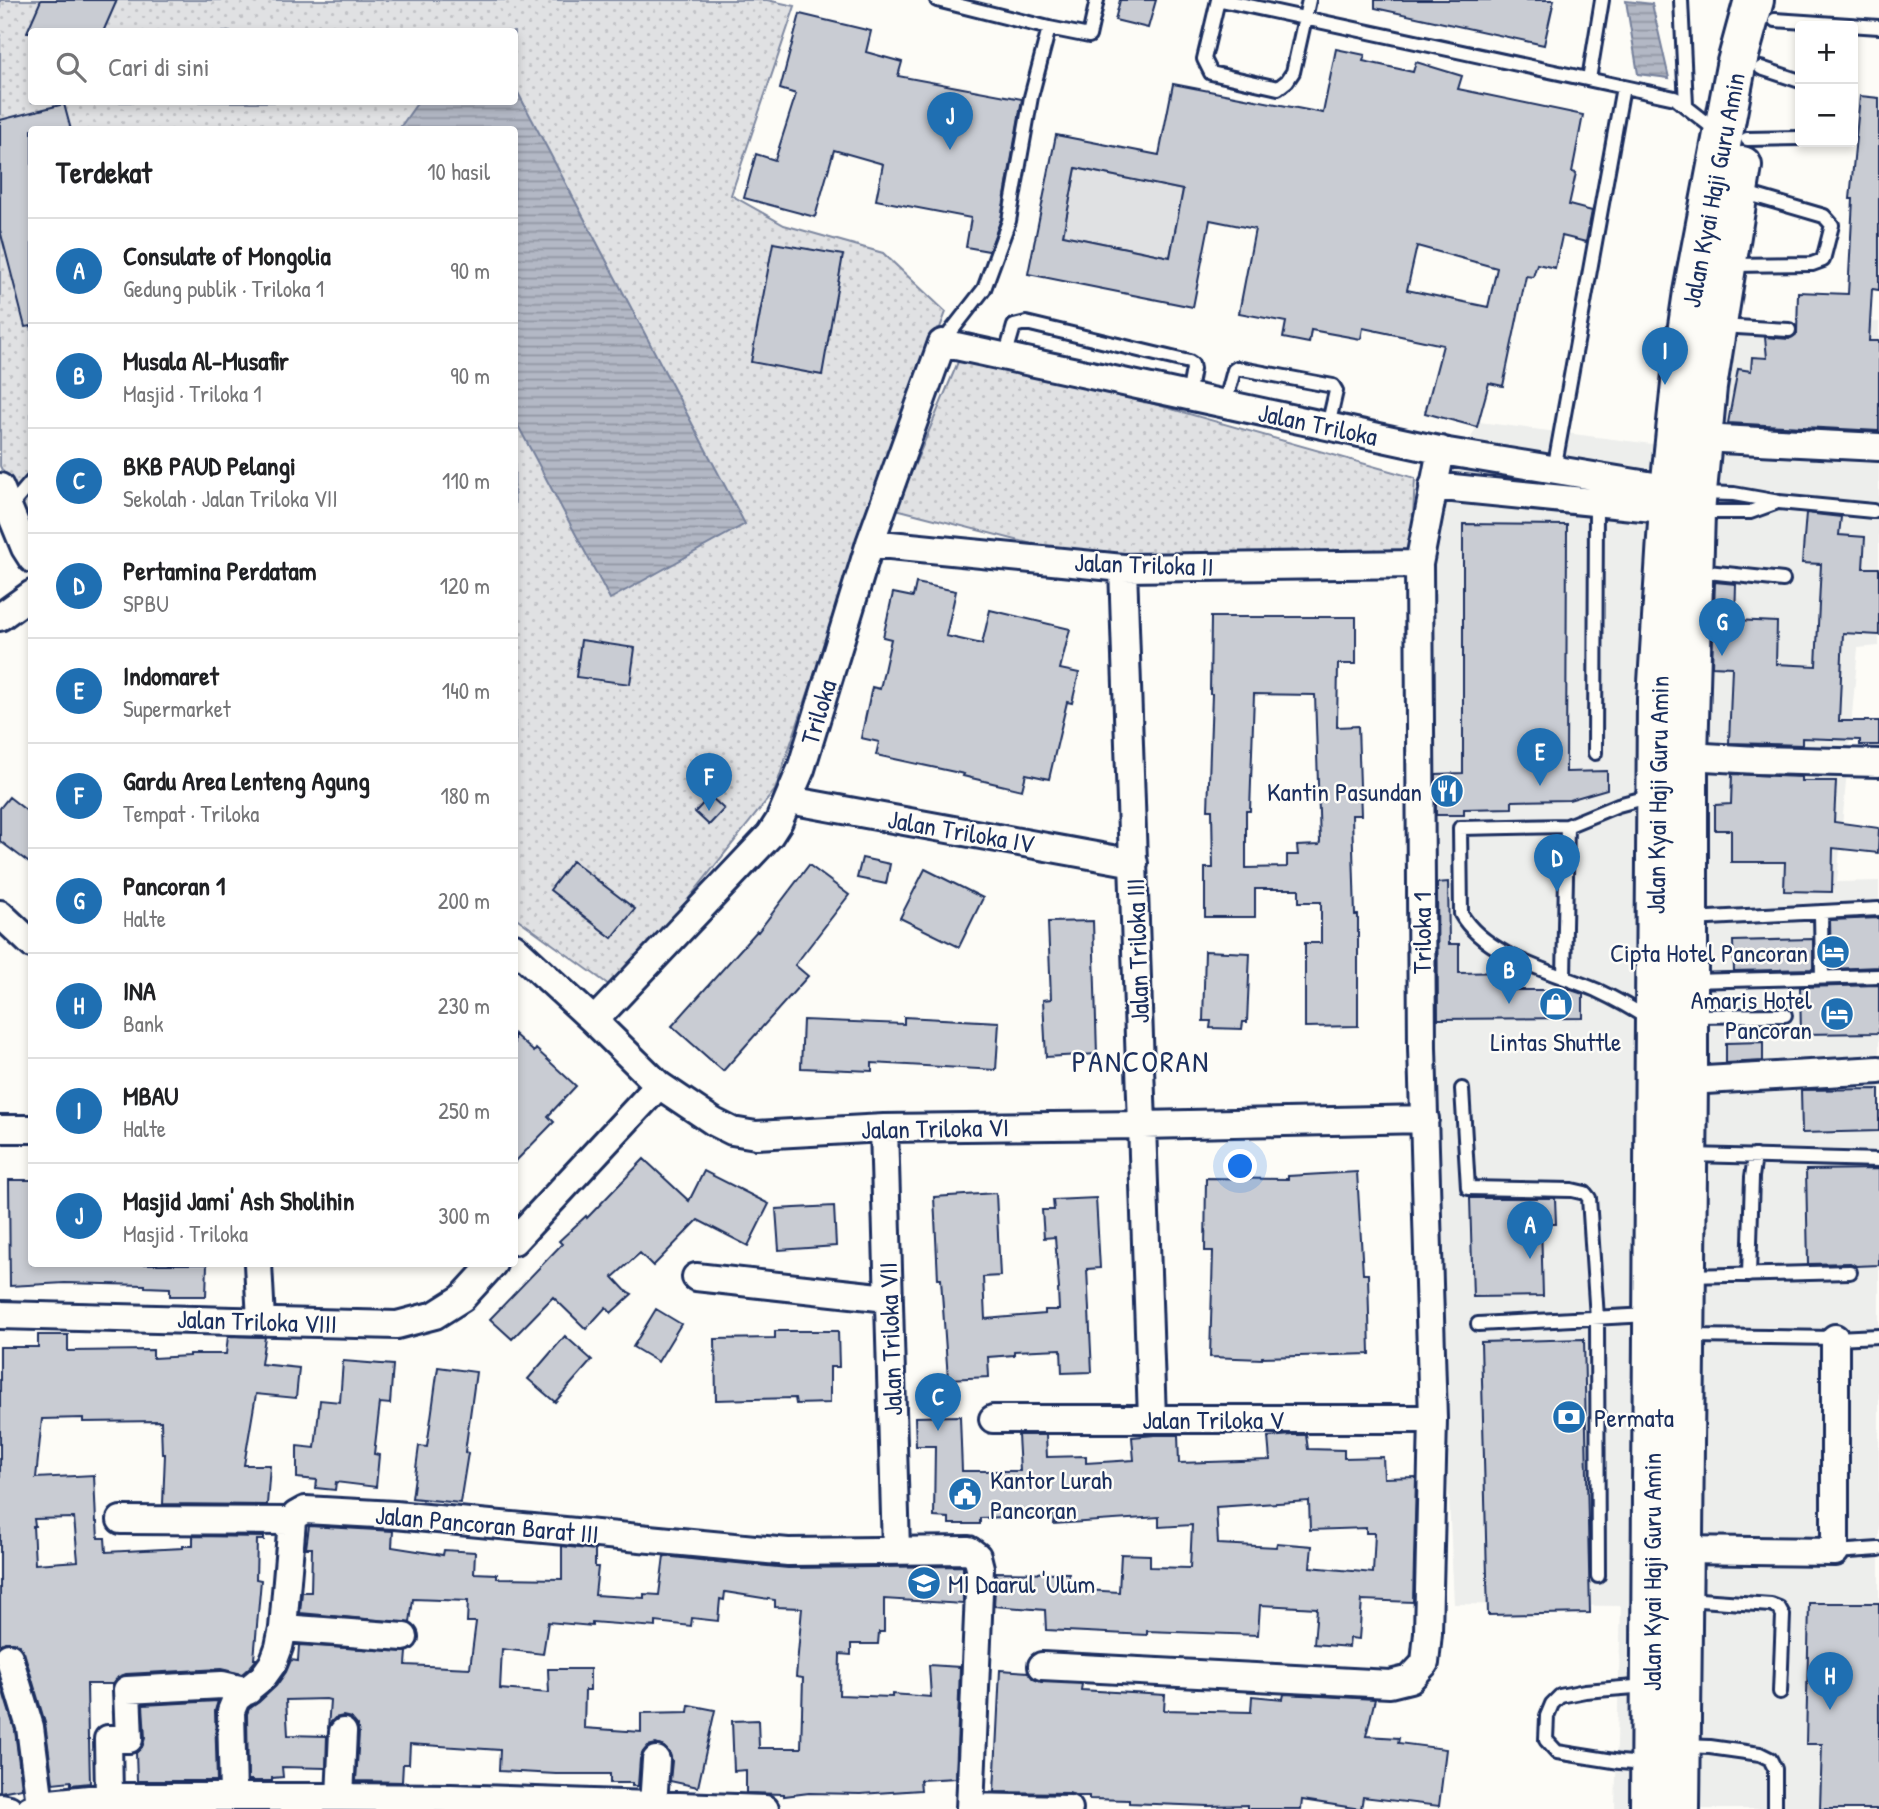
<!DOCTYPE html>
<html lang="id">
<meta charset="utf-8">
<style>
:root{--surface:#fff;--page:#f6f6f6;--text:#202124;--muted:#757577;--line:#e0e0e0;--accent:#1f6fb2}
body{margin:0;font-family:"Patrick Hand",sans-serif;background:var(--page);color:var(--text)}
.controls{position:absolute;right:21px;top:21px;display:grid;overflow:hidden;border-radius:7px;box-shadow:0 4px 10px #0003}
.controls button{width:63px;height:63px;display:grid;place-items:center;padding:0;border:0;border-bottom:2px solid var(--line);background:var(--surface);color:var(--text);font:35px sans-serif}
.you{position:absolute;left:1241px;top:1167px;width:24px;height:24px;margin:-18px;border:5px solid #fff;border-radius:50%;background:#1a73e8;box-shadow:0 0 0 10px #1a73e833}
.badge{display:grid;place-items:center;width:46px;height:46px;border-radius:50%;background:var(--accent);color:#fff;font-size:23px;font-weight:700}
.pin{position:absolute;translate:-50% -58px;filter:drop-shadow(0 2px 4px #0008)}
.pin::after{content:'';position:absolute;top:37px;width:24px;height:21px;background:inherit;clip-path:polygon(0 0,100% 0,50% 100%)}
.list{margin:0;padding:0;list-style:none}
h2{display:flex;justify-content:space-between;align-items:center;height:91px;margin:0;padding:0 28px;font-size:30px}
h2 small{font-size:23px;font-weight:400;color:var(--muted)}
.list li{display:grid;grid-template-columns:46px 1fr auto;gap:21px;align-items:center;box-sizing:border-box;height:105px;padding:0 28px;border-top:2px solid var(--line)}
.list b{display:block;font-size:26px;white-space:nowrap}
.list p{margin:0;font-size:23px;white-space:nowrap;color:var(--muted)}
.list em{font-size:23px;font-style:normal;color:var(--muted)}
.icon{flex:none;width:38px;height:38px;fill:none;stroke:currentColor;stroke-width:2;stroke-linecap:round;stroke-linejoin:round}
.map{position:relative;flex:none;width:1879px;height:1809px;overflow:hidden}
.search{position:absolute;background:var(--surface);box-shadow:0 4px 10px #0003;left:28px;top:28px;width:490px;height:77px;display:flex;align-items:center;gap:18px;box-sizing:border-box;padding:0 24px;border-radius:7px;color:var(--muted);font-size:26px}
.panel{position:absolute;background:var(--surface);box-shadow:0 4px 10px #0003;left:28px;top:126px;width:490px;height:1141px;border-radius:7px}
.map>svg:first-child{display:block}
</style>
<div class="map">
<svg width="1879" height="1809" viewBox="0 0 1879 1809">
<defs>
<pattern id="park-dots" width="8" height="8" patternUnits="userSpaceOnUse" patternTransform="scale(1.75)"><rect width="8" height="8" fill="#e0e1e3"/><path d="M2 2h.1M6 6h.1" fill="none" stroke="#c0c1c5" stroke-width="1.8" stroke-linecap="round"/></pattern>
<pattern id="water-rules" width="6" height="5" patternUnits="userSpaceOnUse" patternTransform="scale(1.75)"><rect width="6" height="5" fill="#b3b8c5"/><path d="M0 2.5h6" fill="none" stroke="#9196a3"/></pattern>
</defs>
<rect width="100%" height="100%" fill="#fdfcf7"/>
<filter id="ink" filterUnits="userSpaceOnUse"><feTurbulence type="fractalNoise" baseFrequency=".0143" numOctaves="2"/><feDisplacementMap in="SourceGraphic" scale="14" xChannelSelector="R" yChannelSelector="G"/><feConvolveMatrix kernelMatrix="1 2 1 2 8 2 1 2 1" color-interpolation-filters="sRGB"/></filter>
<g filter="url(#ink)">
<!-- built -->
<path fill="#edeeec" d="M1879,322V646L1858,648L1837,882L1879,881V1740L1874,1809H1615L1621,1606L1454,1604L1426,1015L1424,532L1479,422L1660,445L1675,331Z"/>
<!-- grass -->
<path fill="#e0e1e3" stroke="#7e88a0" stroke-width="2" d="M1076,168L1183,190L1170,257L1063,235Z"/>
<!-- park -->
<path fill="url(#park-dots)" stroke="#7e88a0" stroke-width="2" fill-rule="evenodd" d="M0,0H767L795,6L731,195L784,225L883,253L946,312L869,514L775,790L616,990L515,917L514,130H32L31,528L0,466ZM32,32H514V102H32Z
M963,350L1415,478L1411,554L1168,579L896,509Z"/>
<!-- water -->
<path fill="url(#water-rules)" stroke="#76819c" stroke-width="2" d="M1626,1L1652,4L1669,78L1638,74Z
M515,87L745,524L610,599L515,420L514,130L399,129L418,102H514Z"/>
<!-- building -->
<path fill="#c9ccd3" stroke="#1b2f5e" stroke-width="2" fill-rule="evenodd" d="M41,0H117L103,32H27Z
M1120,0H1156L1148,28L1115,20Z
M1375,0H1554L1544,45L1375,8Z
M800,14L871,31L866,52L902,62L898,76L1022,99L1001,219L989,251L966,247L971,218L876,200L883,164L834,150L815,217L744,198L756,154L775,160L796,94L780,89Z
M1336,49L1365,55L1363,61L1413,72L1416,62L1462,76L1458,89L1583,115L1572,172L1576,173L1569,205L1592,211L1586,242L1562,236L1555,268L1537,264L1533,277L1526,276L1503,386L1489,383L1477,427L1425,413L1443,345L1363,328L1361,339L1311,330L1309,343L1283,338L1286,322L1239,313L1255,229L1210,220L1193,307L1028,274L1056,135L1159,155L1173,84L1323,113ZM1076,168L1183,190L1170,257L1063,235ZM1417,246L1497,268L1488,307L1407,290Z
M1860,96L1879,98V290L1872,289L1869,341H1879V431L1728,423L1738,369L1751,371L1752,357L1767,358L1765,337L1789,339L1797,334L1798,292L1848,294L1853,199H1850Z
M64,104L71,130H32V326L25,327L0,230V120Z
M773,243L843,255L822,375L751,362Z
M1806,513L1841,517L1839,535L1865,537L1863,568H1879V635L1843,633L1839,721H1879V745H1860V740L1802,738V745L1729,743L1732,667L1712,666L1715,582L1736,584L1735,620L1777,622L1776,664L1816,666L1821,564L1802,563Z
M1463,524L1567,525L1566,772L1607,771V789L1569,800L1512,801V808L1464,809V815H1436V774L1463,773Z
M916,583L956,591L946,636L982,644L990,610L1070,629L1060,669L1079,673L1072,703L1067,702L1049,779L1026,774L1022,790L963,776L964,774L876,755L879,742L861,738L872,687L880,689L891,639L883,637L893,593L913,597Z
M1211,617H1356V664H1338L1337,727L1358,726L1361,815H1352L1355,915H1358V1026L1305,1027V943H1321V902H1299V889H1255V917H1205V868H1213L1212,810H1208L1212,694H1210ZM1254,694L1315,695L1320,842L1319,845L1297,846L1298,855H1287V867L1246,868V811H1250Z
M581,640L635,648L630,684L576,677Z
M1732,774L1802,777V781H1836L1834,822L1879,828L1878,853L1833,848L1832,892L1784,891L1785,862H1731V830H1715V805L1731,804Z
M710,796L724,809L709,825L695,812Z
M9,797L32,815V865L0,841V808Z
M862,858L890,864L886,884L857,878Z
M572,861L635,909L612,938L550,890Z
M809,865L849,895L795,965L808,976L723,1071L672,1026L757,931L758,932Z
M925,869L983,898L959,947L900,918Z
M1448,882L1449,944H1459V973L1509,972V990H1571L1583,994V1018L1438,1019L1437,883Z
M1879,918V967L1831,969L1830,920Z
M1093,921L1097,1054L1046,1057L1043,1000L1051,999L1048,922Z
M1813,939V969L1734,971L1733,941Z
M1205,951L1250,953L1247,1022H1243L1242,1029L1210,1028L1211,1021H1203Z
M1879,985V1033L1801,1034L1800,987Z
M904,1017L999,1022L996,1070L872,1063V1071L801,1068L803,1020L904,1024Z
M514,1034L534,1052L536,1049L576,1086L548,1116L554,1122L514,1163Z
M1763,1042V1061L1726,1063V1043Z
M1879,1089V1131L1802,1133L1801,1090Z
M644,1159L689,1201L704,1171L769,1204L748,1246L698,1220L653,1266L640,1253L613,1277L625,1290L632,1294L611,1313L606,1307L586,1329L553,1297L512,1339L490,1319L562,1244L559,1241L586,1216L587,1218Z
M1879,1169V1265L1856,1266L1850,1263L1808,1264L1806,1170Z
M1357,1172L1363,1274H1368L1370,1354L1262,1357V1359L1210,1357L1213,1251H1205L1206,1178L1288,1179V1176Z
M9,1180H32V1264H207L206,1296H170V1288L145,1287V1285L65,1283L10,1286Z
M996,1193L1000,1276L983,1277L985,1319L1045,1314V1310H1059L1058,1290L1059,1289L1055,1237L1044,1238L1042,1210H1054L1053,1200L1096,1198L1100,1268L1087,1269L1092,1372L1062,1373L1061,1349L1014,1351V1355L988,1357L989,1377L948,1379L941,1279H938L934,1197Z
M1470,1198H1555L1556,1224H1541L1543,1296L1473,1297Z
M834,1206L836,1246L779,1250L776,1209Z
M656,1309L681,1324L658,1362L633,1347Z
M775,1331H838L839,1367H830V1403L796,1404L795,1398L716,1400L715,1339L775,1338Z
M38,1335H68V1351L153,1350V1358L189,1356V1354H226L228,1336L265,1337L261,1364L299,1368L296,1398L256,1394L244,1465H270L267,1505L163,1504L165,1454H162L161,1421L83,1422V1418L42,1419L36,1478L94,1475L96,1522H97L98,1538H105L106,1552L183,1548V1546H193V1536L264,1537V1540H257L256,1579L261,1580L254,1659H257L251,1666L242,1674L221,1669L126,1674L118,1677L113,1684H87L88,1739H89L90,1783L71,1785V1781L53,1783L45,1723L24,1652L19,1645L13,1642H5L0,1645V1347H38ZM74,1518L78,1561L35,1564L33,1526H35L34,1519Z
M565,1336L592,1360L555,1402L528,1379Z
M1584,1339L1590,1613L1488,1615L1481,1342Z
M343,1361L393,1365L390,1404L380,1403L374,1454L379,1455L376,1487L336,1482L335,1490L316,1488L317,1480L297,1478V1446L315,1448L320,1400L340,1402Z
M438,1367L476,1372L465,1452L468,1453L460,1503L412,1498L419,1446L427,1447Z
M960,1416L962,1471H1020L1018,1435H1046L1047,1457L1086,1456V1463L1134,1460L1132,1437L1155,1435H1178L1179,1463L1270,1460L1268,1437L1292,1435H1306L1308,1449L1344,1450V1458L1383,1457L1384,1478L1416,1477L1413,1602L1362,1600L1359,1639L1350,1638L1349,1647L1314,1644L1317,1608L1260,1605L1258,1635L1147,1631V1635L1046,1630L1045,1610L994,1606L996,1572L1069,1573L1068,1589L1119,1592L1121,1554L1150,1555V1567L1190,1568L1192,1525L1159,1527V1517L1054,1524L1055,1515L980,1518V1524H949V1518L934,1517L935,1446H916L915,1417ZM1309,1501L1310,1530L1366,1528V1533H1375L1373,1573L1310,1567L1312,1546L1277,1543L1276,1547L1218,1544L1216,1507Z
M309,1526L393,1531L392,1547L443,1555L444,1550L475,1552L474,1573L497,1574V1578L562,1579V1546L595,1550V1567H598L595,1595L644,1598V1594L659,1595L664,1556L726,1563L727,1562L788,1568L963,1566V1604L884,1599V1632H879L878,1644H851V1655L840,1654L839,1695L892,1697V1694L931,1697L929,1665L960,1667L956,1778L920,1780L921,1790L860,1794L809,1793L784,1796V1794L746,1793V1770L734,1771L732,1721L758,1720L759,1748H801L803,1678L796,1677L802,1608L775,1607V1600L725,1592L724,1600L720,1599L718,1621L692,1618L691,1626L656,1622V1627L592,1622V1626L548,1622L543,1654L502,1649L500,1689L549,1693L548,1669H590V1690H585L584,1728L641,1732V1713L688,1712L689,1705L715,1710L698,1787L670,1781L672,1761L670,1754L664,1747L656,1744L648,1746L643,1752L640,1759L638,1786H632V1783H610V1774H556L499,1771L500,1750L410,1744L409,1764H403L402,1782L356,1781L359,1733L357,1725L351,1718L343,1716L335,1718L330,1723L328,1729L330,1700L326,1699L286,1700L288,1735L327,1736L326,1768L282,1767L283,1777L272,1778V1781H251V1780H248L247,1714L249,1709L259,1702L276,1686L286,1672L291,1660L298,1661L299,1645L407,1652L406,1665L470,1668L476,1622H467L468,1601L413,1599L410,1623L300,1613L302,1592H311L312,1548H306Z
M1809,1603H1879V1809H1820L1822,1744H1806Z
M1000,1670L1028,1672L1033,1679L1041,1682L1082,1684L1081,1690L1165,1695L1164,1710L1251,1712L1252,1696L1283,1699L1284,1694L1375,1699L1366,1736L1399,1738L1398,1743L1446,1749L1439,1806L1363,1797L1361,1809L1302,1800L1301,1809H1247V1805L1208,1806L1129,1803V1800L1089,1799V1796H1077L1069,1793L994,1792Z
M0,1682L15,1730L22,1788L0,1792Z
M218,1701L215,1711L217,1781H137L136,1753L142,1747L145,1738L143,1705Z"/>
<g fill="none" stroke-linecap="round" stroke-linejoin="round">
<!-- service casing -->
<g stroke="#1b2f5e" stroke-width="18">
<path id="service" d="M937,0L1049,28L1031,97L1009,221L984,289L942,343
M1218,0L1204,59L1211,73L1278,88L1287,81L1293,72L1309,0
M1221,0L1675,98L1717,131
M1681,0L1686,105
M1775,20L1879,27
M1049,28L1089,36L1097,0
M1761,68L1800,81
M1589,79L1602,0
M1747,139L1800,138
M1731,265L1812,264L1823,260L1832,225L1824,216L1742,192
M1720,326L1789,330
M1005,357L1014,326L1026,323L1189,362L1192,364L1193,369L1188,396
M1225,404L1234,370L1237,368L1333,386L1336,391L1328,426
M1554,470L1623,87
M1699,493L1734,494L1779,502L1873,511
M9,508L32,481
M1701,512H1750L1775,503
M1698,571L1783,580
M1595,753L1596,502
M1821,912L1822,978
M1691,919L1879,909
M1564,977L1567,826
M1690,981L1879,976
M1691,1016L1785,1015
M1648,1019C1632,1008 1613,998 1596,990C1553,972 1485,956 1461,914L1460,828L1567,826L1618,805L1652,796
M1462,1089L1468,1188L1572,1190L1585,1193L1589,1198L1597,1318L1598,1576
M1691,1155L1879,1160
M1749,1275L1752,1177L1755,1156
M1689,1276L1850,1272
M1478,1324L1649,1315
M1690,1336L1835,1338L1879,1336
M1835,1552L1879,1549
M1686,1599L1771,1605L1779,1608L1783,1615L1780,1692
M1684,1746L1710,1747L1760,1754L1770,1759L1775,1769V1809
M1645,1764L1620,1762L1557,1752L1546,1740L1547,1716L1552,1704L1560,1696L1585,1691L1647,1686"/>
</g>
<!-- minor casing -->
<g stroke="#1b2f5e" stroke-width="32">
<path id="minor" d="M1701,438L1879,447
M1433,486L1683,511
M0,487L25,548L32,559
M870,543L1123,568L1419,564
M1123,568L1152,1419
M0,617L32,594
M1688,756L1757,760L1879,763
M789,800L1134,863
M0,914L32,944
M514,947L594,1021L659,1085L714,1122L732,1131L756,1135L884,1128L1143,1125L1425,1119
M594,1021L770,835L779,821L801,769L870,543L942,343L1448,452L1684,491
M1688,1081L1879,1070
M884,1128L896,1550
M0,1129H32
M514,1241L659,1085
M258,1264L261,1320
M696,1277L888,1298
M0,1315L397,1325L435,1315L462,1298L493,1264
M993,1419H1433
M121,1520L292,1521
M1682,1550L1835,1552V1338
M283,1628L404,1637
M9,1657L30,1727L40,1804
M1042,1666L1390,1684L1410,1679L1425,1663L1428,1633L1433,1419L1422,1048L1419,564L1441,450
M233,1796L231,1711L236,1699L263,1677L273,1663L279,1647L283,1628L292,1521L296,1515L305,1510L395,1515L788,1552L969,1550L977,1556L980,1568L970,1809
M109,1797L108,1739H129L127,1690L222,1685L248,1691
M340,1797L343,1732
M653,1805L656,1760
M0,1807L9,1809
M970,1807L1069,1809
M30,1809L40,1804L109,1797H340L451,1798L765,1809"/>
</g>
<!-- primary casing -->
<g stroke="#1b2f5e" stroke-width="44">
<path id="primary" d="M1650,1809L1657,699L1670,490L1684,354L1693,292L1736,66L1754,0
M1680,1809L1688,1081V756L1695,512L1707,387L1742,166"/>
</g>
<!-- service -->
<use href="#service" stroke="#fdfcf7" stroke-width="12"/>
<!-- minor -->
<use href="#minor" stroke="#fdfcf7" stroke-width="26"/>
<!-- primary -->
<use href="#primary" stroke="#fdfcf7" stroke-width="38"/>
</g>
</g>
<!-- icons -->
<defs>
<g id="restaurant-disc" transform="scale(1.75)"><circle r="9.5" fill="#1f6fb2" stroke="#fdfcf7"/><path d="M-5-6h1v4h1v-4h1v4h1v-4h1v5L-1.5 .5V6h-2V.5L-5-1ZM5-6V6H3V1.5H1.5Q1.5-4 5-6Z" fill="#fff"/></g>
<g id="hotel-disc" transform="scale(1.75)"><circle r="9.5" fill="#1f6fb2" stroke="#fdfcf7"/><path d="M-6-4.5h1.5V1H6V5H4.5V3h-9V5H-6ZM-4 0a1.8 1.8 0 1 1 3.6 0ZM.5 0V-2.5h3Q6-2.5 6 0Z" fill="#fff"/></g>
<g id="shop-disc" transform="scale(1.75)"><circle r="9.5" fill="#1f6fb2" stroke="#fdfcf7"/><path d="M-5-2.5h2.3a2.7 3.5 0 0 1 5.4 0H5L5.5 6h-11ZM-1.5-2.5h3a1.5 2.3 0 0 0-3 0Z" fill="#fff"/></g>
<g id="bank-disc" transform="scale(1.75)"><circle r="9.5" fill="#1f6fb2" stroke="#fdfcf7"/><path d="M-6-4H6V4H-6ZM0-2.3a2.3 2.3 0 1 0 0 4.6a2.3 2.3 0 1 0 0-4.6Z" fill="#fff"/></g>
<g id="civic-disc" transform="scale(1.75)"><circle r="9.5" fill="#1f6fb2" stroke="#fdfcf7"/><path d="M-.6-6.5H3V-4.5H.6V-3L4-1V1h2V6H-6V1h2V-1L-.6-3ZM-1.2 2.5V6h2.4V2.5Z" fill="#fff"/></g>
<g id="school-disc" transform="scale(1.75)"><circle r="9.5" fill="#1f6fb2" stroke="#fdfcf7"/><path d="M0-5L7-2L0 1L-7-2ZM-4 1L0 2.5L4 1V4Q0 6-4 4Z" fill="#fff"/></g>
</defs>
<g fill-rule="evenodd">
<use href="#restaurant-disc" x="1447" y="791"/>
<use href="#hotel-disc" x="1833" y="952"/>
<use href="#shop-disc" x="1556" y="1004"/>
<use href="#hotel-disc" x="1837" y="1014"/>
<use href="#bank-disc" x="1569" y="1417"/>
<use href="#civic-disc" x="965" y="1494"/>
<use href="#school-disc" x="924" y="1583"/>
</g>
<g text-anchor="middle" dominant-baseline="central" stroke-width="5" stroke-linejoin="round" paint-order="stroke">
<!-- street labels -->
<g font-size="26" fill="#1b2f5e" stroke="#fdfcf7">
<text transform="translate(1713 190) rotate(-79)">Jalan Kyai Haji Guru Amin</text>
<text transform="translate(1318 424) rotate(12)">Jalan Triloka</text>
<text transform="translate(1144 564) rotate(2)">Jalan Triloka II</text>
<text transform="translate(818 712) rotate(-73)">Triloka</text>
<text transform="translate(1657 795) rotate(-89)">Jalan Kyai Haji Guru Amin</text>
<text transform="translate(961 831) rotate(10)">Jalan Triloka IV</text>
<text transform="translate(1421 933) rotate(-90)">Triloka 1</text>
<text transform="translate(1137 951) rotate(-92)">Jalan Triloka III</text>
<text transform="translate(935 1128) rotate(-1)">Jalan Triloka VI</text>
<text transform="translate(257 1321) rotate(2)">Jalan Triloka VIII</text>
<text transform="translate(890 1339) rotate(-92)">Jalan Triloka VII</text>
<text x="1213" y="1419">Jalan Triloka V</text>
<text transform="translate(487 1524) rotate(5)">Jalan Pancoran Barat III</text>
<text transform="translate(1651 1572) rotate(-90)">Jalan Kyai Haji Guru Amin</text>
</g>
<!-- poi labels -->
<g font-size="26" fill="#1b2f5e" stroke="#fdfcf7" text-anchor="end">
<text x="1422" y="791">Kantin Pasundan</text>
<text x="1808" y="952">Cipta Hotel Pancoran</text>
<text x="1812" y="999">Amaris Hotel<tspan x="1812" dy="30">Pancoran</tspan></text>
<text x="1556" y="1041" text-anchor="middle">Lintas Shuttle</text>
<text x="1594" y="1417" text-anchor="start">Permata</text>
<text x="990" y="1479" text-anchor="start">Kantor Lurah<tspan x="990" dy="30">Pancoran</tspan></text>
<text x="948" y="1583" text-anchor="start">MI Daarul 'Ulum</text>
</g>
<!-- quarter labels -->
<g font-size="30" letter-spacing="2" fill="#1b2f5e" stroke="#fdfcf7">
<text x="1141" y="1061">PANCORAN</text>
</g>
</g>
</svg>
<div class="controls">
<button>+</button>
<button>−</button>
</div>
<div class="you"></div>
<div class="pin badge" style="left:1530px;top:1259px">A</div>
<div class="pin badge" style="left:1509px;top:1004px">B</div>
<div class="pin badge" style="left:938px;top:1431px">C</div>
<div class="pin badge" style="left:1557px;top:892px">D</div>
<div class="pin badge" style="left:1540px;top:786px">E</div>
<div class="pin badge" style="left:709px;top:811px">F</div>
<div class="pin badge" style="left:1722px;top:656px">G</div>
<div class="pin badge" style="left:1830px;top:1710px">H</div>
<div class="pin badge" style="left:1665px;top:385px">I</div>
<div class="pin badge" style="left:950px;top:150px">J</div>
<div class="search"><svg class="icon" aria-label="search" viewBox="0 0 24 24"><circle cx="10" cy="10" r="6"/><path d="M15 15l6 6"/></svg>Cari di sini</div>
<section class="panel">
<h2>Terdekat<small>10 hasil</small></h2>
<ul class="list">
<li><span class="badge">A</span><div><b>Consulate of Mongolia</b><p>Gedung publik · Triloka 1</p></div><em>90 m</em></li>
<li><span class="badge">B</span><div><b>Musala Al-Musafir</b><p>Masjid · Triloka 1</p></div><em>90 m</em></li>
<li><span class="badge">C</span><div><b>BKB PAUD Pelangi</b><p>Sekolah · Jalan Triloka VII</p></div><em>110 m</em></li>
<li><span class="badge">D</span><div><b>Pertamina Perdatam</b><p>SPBU</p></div><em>120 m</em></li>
<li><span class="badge">E</span><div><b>Indomaret</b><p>Supermarket</p></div><em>140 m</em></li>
<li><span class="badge">F</span><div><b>Gardu Area Lenteng Agung</b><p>Tempat · Triloka</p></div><em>180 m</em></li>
<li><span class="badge">G</span><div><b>Pancoran 1</b><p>Halte</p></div><em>200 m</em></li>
<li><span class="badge">H</span><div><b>INA</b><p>Bank</p></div><em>230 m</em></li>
<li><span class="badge">I</span><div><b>MBAU</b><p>Halte</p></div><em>250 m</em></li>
<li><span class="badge">J</span><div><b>Masjid Jami' Ash Sholihin</b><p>Masjid · Triloka</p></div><em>300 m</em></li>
</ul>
</section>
</div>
